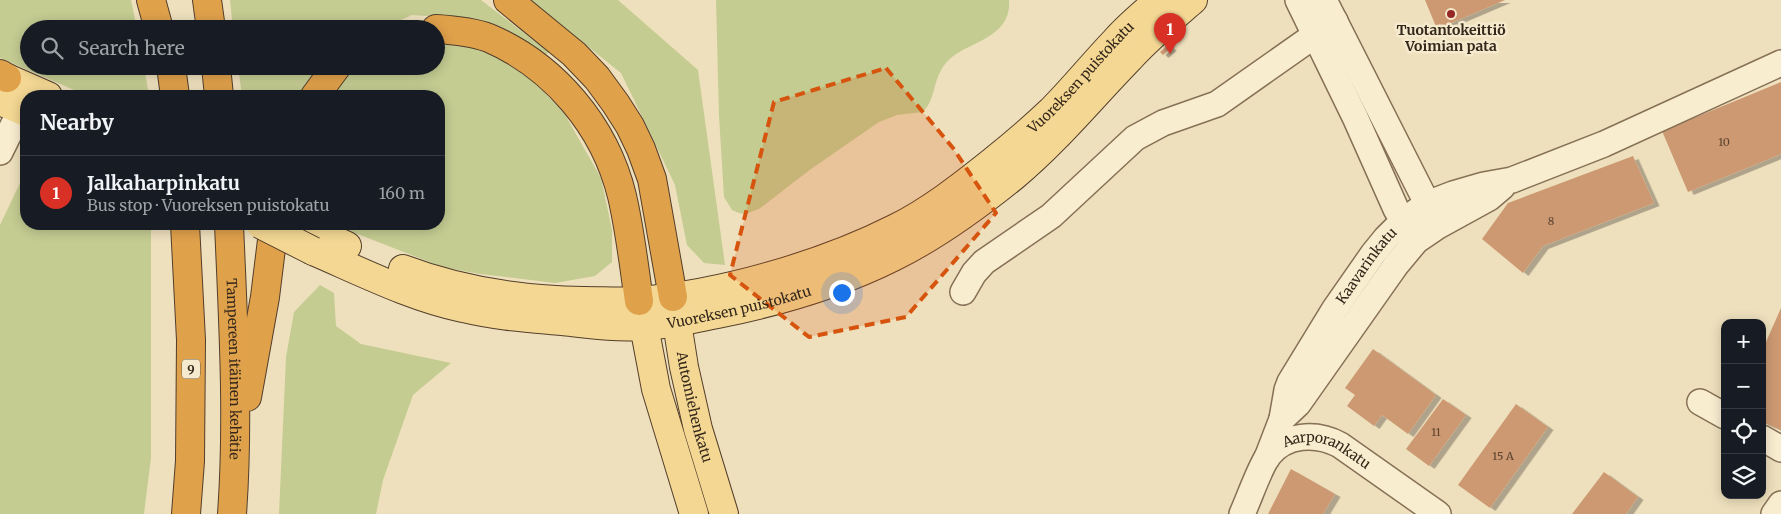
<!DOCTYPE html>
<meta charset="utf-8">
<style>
:root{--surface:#171b24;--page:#20242c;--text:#f1f3f6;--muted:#9ea1a6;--line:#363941;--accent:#d93025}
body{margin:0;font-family:Merriweather,serif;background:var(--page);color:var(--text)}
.controls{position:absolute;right:15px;bottom:15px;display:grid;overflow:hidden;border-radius:10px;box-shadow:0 2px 12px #0003}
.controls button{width:45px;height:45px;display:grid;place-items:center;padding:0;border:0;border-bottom:1px solid var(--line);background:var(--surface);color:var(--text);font:25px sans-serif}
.you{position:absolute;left:841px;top:292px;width:18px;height:18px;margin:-12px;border:4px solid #fff;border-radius:50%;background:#1a73e8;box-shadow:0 0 0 8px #1a73e833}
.badge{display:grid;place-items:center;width:32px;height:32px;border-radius:50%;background:var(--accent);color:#fff;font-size:16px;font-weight:700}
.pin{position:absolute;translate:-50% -41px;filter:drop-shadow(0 1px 2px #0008)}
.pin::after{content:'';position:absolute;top:26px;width:18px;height:15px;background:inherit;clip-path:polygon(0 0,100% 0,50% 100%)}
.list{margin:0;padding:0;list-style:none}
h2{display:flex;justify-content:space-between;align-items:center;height:65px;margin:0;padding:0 20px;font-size:21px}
h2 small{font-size:16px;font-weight:400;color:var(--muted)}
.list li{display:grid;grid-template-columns:32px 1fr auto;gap:15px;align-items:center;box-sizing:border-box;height:75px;padding:0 20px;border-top:1px solid var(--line)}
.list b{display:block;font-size:19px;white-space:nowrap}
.list p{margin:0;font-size:16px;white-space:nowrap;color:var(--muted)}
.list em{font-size:16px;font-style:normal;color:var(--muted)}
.icon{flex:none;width:28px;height:28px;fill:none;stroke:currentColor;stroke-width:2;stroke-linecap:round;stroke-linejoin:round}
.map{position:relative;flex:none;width:1781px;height:514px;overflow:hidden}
.search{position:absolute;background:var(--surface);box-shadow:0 2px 12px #0003;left:20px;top:20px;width:425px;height:55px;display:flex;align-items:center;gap:12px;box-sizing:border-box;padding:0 18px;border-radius:28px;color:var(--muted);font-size:19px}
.panel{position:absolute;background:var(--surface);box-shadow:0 2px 12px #0003;left:20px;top:90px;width:425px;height:140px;border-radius:20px}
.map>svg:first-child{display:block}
</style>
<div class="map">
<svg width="1781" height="514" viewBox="0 0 1781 514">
<defs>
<filter id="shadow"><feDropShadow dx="5.5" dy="3" stdDeviation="0" flood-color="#0004"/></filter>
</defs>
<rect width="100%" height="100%" fill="#eee0bd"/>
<!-- green -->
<path fill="#c4cc92" d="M0,0H131L137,29H29V66H144L149,96H88L0,58Z
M230,0H481L549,52L543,58L457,18L412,15L381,29H233Z
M530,0H618L698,70L725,265L704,263L687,245L675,185L621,73Z
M716,0H1009C1012,36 973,41 952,57C931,74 938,97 923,112L897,115L879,122L811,169L759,209L745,214L739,213L732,210L724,197L719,116Z
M436,40L487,49L522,69L564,113L601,178L612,230V262L595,276L555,283L480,274L442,267L332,224H439V96H328L336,81L355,66H436Z
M238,66H329L303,91L301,96H242Z
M26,177V224H153L151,231V458L144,514H0V225L20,183Z
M320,285L334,293L336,326L361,344L451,363L413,395L383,480L376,514H279L286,357L294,312Z"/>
<!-- building -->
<path fill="#cd9972" filter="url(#shadow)" d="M1425,0H1505L1437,29Z
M1168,45L1171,48L1163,55L1160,52Z
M1781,82V154L1688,192L1662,131Z
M1633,156L1654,203L1543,246L1523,273L1482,239L1508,203Z
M1781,308V430L1762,422V351Z
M1373,349L1436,395L1408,434L1382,415L1374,426L1347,406L1355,395L1345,388Z
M1443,399L1466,415L1429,466L1406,449Z
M1516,404L1548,427L1490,508L1458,485Z
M1291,469L1335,494L1323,514H1268Z
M1604,472L1638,497L1626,514H1572Z"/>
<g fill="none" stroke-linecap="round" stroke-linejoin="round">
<!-- minor casing -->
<g stroke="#867056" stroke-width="28">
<g id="minor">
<path d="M1298,0L1355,117L1396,209L1412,236"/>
<path d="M1324,0L1435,219"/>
<path d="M0,152L26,99"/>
<path d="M963,292L974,273L984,262L1051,216L1135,138L1163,123L1217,104L1335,21"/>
<path d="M1700,402L1725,416"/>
<path d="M1282,419L1298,404L1396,265L1416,241L1438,226L1489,198L1502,187"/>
<path d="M1762,438L1781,449"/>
<path id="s1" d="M1267,458L1282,419L1287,390L1290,382L1334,310L1373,254L1386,238L1403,221L1427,204L1453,194L1484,185L1512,180L1604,144L1781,63"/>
<path id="s2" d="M1242,514C1249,499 1259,469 1268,456C1285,434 1316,432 1340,445L1438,514"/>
<path d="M1774,514L1781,504"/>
</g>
</g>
<!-- major casing -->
<g stroke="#533e2b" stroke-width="30">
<g id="major">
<path d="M7,78L48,96"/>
<path d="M0,101L26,112"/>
<path d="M299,224L347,246"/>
<path id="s3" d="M313,251C362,272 411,297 463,308C496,316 529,318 562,321C589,324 616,328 643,326C669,325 696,318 722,313C781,301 839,284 893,257C936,236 977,206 1014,176C1057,140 1091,98 1130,58C1149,37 1171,19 1193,0"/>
<path id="s4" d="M403,269C461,291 522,300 584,301C603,301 622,302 640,301C722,294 823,265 896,228C930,211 962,186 992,162C1012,146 1032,129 1051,111C1073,89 1093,64 1115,41C1128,26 1144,13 1159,0"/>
<path id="s5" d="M674,304L684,367L698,429L724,514"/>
<path d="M641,310L656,389L694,514"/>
</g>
</g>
<!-- highway casing -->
<g stroke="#533e2b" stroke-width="30">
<g id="highway">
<path d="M151,0L159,29"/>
<path d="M207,0L211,29"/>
<path d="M508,0L574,54L597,78L616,104L630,126L641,149L652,179L673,297"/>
<path d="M436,29C453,30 473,32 489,38C554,66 605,126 622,196C630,230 634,266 639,301"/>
<path d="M171,66L175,96"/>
<path d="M216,66L219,96"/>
<path d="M0,74L7,78"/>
<path d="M315,96L337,66"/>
<path d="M185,224L191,340L190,461L186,514"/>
<path id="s6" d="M229,224C233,320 239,417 232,514"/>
<path d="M247,397L265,297L274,224"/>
</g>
</g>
<!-- minor -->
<use href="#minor" stroke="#f9edd0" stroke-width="25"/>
<!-- major -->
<use href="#major" stroke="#f3d793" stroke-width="28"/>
<!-- highway -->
<use href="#highway" stroke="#e0a14b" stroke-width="28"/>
<!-- major-bridge casing -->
<g stroke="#533e2b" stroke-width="30" stroke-linecap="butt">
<path id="major-bridge" d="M260,224L313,251"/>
</g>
<!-- major-bridge -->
<use href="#major-bridge" stroke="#f3d793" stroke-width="28"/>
</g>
<!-- marked area -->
<path fill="#d6540e" fill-opacity="0.2" stroke="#d6540e" stroke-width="4" stroke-dasharray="10 6" stroke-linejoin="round" d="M886,68L953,148L996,213L906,317L809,337L730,275L774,102Z"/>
<!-- markers -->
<circle fill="#952726" stroke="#f5eacd" stroke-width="2" cx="1451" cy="14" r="5"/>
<g text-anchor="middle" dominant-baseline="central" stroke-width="5" stroke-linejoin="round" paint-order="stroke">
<!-- number labels -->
<g font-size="11" fill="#5b4431">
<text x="1724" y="142">10</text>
<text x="1551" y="221">8</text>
<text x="1436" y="432">11</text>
<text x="1503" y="456">15 A</text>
</g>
<!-- shield labels -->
<rect fill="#f5eacd" stroke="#6f6250" stroke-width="1" x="182" y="359.5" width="18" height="19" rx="4"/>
<g font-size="12" font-weight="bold" fill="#35281b">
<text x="191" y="369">9</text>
</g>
<!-- poi labels -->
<g font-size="14" font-weight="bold" fill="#35281b" stroke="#f5eacd">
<text x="1451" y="30">Tuotantokeittiö<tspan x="1451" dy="16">Voimian pata</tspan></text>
</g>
<!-- street labels -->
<g font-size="14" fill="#35281b" stroke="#f5eacd">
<text stroke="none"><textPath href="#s4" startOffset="748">Vuoreksen puistokatu</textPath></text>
<text stroke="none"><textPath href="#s1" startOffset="219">Kaavarinkatu</textPath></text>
<text stroke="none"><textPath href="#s3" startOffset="440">Vuoreksen puistokatu</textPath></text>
<text stroke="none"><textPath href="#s6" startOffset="145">Tampereen itäinen kehätie</textPath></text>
<text stroke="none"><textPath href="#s5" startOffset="105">Automiehenkatu</textPath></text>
<text stroke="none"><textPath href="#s2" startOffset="131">Aarporankatu</textPath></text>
</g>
</g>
</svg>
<div class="controls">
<button>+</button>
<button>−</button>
<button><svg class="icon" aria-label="locate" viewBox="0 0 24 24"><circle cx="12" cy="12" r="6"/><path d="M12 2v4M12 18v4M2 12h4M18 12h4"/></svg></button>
<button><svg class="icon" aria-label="layers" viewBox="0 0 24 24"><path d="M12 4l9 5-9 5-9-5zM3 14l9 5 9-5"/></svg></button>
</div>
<div class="you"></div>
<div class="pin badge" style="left:1170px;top:54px">1</div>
<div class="search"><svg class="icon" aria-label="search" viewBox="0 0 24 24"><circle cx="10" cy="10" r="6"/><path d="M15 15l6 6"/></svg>Search here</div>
<section class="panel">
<h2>Nearby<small></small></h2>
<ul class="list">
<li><span class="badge">1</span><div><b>Jalkaharpinkatu</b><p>Bus stop · Vuoreksen puistokatu</p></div><em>160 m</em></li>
</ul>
</section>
</div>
